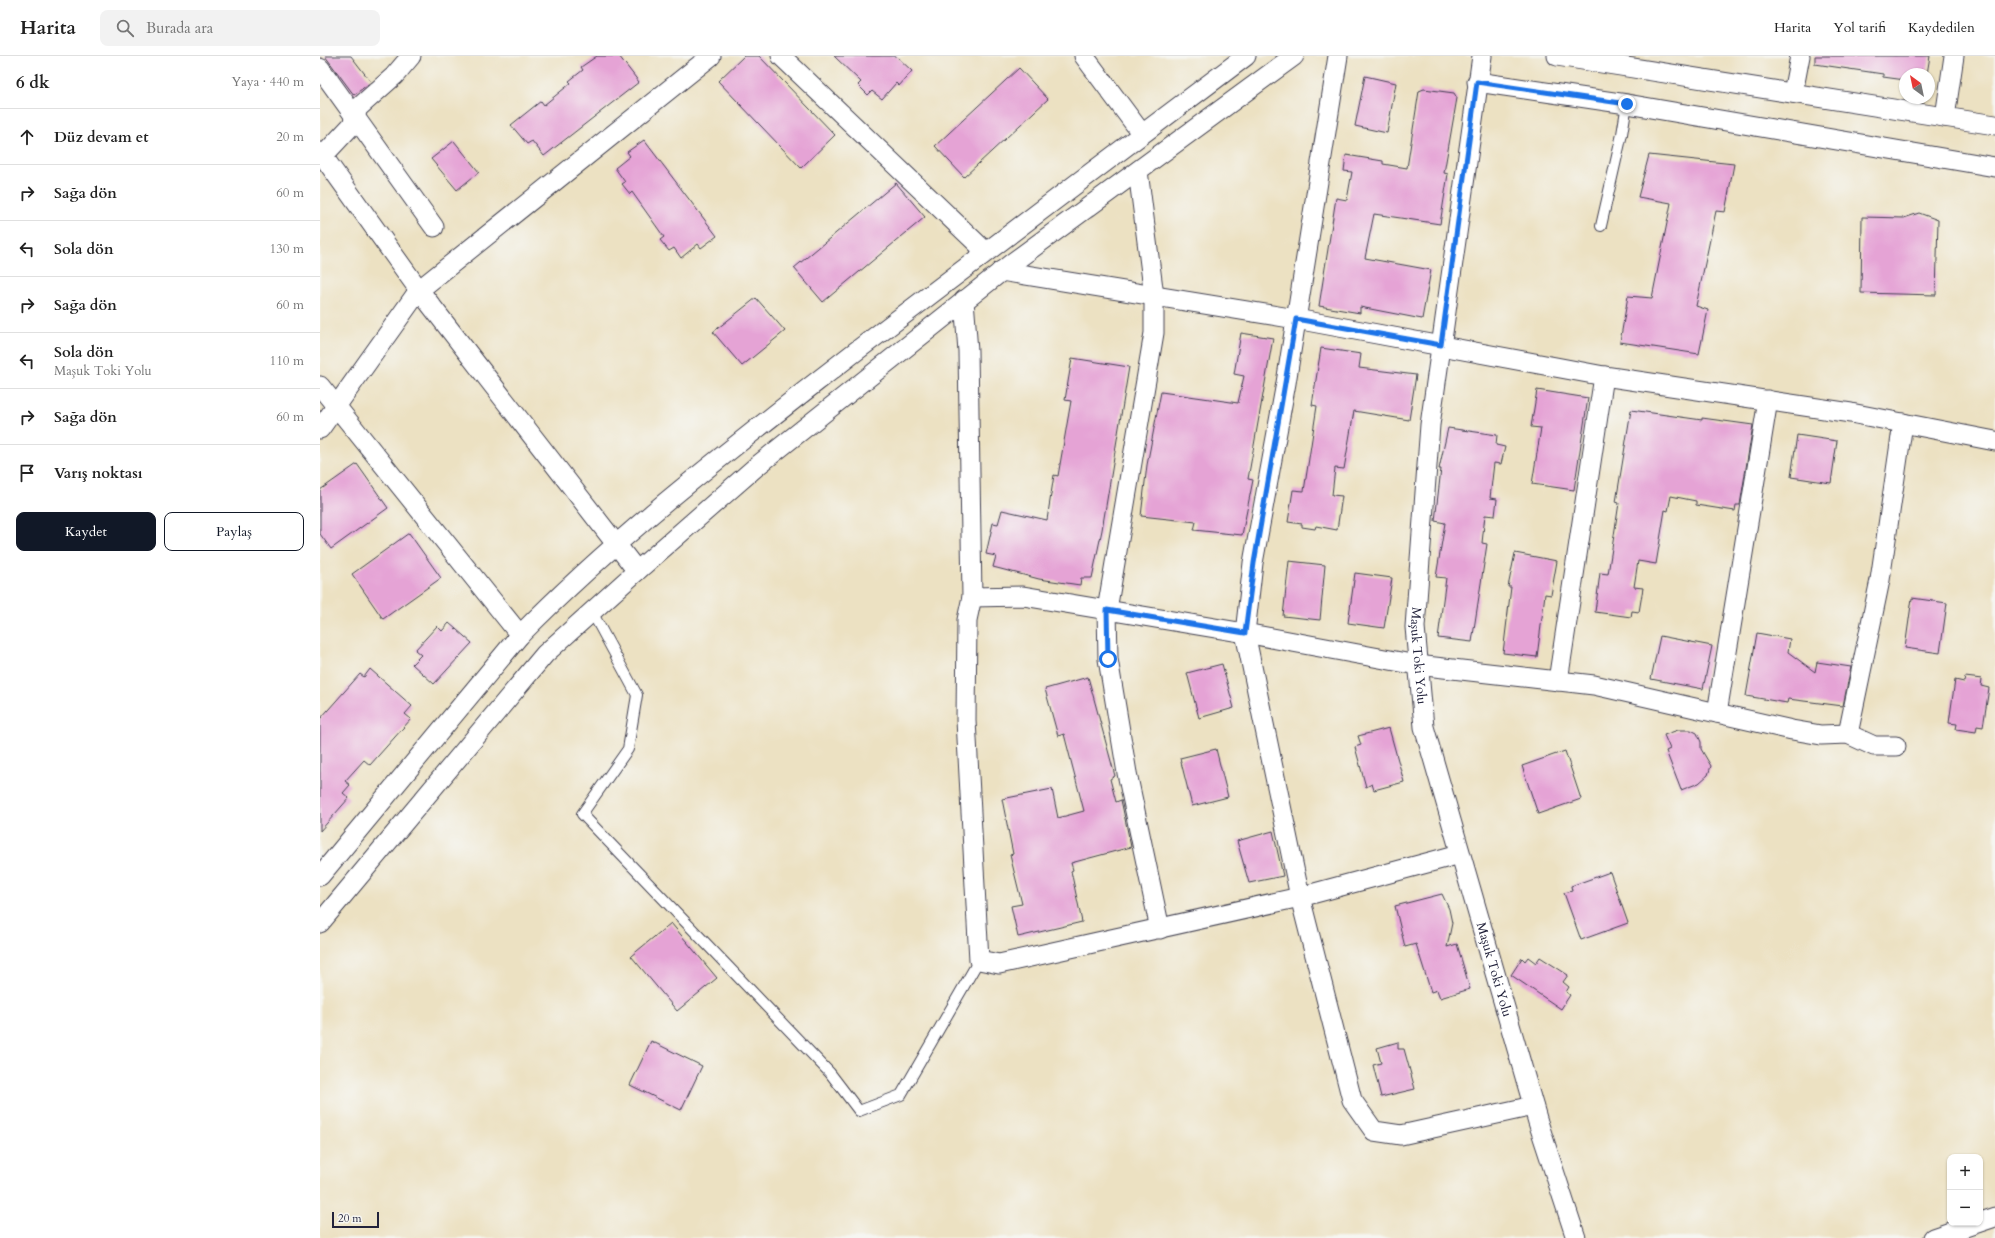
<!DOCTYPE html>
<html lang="tr">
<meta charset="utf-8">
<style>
:root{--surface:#fff;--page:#f2f2f2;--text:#222;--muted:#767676;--line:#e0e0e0;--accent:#111827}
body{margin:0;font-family:Cardo,serif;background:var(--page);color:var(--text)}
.controls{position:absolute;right:12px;bottom:12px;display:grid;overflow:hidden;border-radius:8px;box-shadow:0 1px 3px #0004}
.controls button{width:36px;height:36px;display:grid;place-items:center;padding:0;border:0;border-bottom:1px solid var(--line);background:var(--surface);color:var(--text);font:20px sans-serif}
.compass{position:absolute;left:1579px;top:12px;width:36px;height:36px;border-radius:50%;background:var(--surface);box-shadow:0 1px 3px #0004;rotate:327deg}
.scale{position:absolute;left:12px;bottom:10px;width:47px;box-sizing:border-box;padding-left:4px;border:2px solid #22223b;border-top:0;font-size:11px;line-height:14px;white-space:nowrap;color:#22223b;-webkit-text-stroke:3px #f6f6f2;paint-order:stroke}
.stop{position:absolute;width:12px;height:12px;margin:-9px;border:3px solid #1a73e8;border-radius:50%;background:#fff}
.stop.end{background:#1a73e8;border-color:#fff;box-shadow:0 1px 4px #0008}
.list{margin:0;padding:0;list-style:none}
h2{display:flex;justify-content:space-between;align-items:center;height:52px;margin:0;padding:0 16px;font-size:17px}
h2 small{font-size:13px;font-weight:400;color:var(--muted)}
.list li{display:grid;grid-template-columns:26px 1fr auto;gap:12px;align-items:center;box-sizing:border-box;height:56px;padding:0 16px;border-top:1px solid var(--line)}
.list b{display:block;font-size:15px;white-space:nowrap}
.list p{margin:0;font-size:13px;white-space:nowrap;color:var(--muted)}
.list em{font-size:13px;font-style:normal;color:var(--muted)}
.actions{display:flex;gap:8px;padding:12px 16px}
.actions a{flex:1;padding:9px 0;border:1px solid var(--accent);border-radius:8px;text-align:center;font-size:14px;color:var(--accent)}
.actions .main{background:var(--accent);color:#fff}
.icon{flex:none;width:22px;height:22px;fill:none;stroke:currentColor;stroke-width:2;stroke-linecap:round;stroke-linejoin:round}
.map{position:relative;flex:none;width:1675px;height:1182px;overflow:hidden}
header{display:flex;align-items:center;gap:24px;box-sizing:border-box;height:56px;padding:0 20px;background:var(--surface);border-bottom:1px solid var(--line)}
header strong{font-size:19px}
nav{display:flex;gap:22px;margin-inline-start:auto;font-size:14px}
.search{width:280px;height:36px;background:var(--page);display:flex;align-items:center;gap:10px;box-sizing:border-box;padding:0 14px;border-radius:8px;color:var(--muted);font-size:15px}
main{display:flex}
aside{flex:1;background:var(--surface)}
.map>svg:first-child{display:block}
</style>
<header>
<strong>Harita</strong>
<div class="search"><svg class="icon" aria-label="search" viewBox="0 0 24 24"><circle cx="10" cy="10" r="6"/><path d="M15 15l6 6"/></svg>Burada ara</div>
<nav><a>Harita</a><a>Yol tarifi</a><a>Kaydedilen</a></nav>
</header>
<main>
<aside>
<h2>6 dk<small>Yaya · 440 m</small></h2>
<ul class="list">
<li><svg class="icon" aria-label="ahead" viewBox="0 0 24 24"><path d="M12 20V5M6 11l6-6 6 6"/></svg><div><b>Düz devam et</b></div><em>20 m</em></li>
<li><svg class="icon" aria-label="right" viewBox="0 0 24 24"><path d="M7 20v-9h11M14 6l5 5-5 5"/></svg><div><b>Sağa dön</b></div><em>60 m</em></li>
<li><svg class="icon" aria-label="left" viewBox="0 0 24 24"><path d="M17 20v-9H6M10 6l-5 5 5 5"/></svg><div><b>Sola dön</b></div><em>130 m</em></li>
<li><svg class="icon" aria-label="right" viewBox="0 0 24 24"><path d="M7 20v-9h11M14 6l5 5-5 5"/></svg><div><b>Sağa dön</b></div><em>60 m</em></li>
<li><svg class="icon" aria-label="left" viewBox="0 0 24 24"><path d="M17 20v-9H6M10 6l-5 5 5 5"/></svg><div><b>Sola dön</b><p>Maşuk Toki Yolu</p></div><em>110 m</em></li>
<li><svg class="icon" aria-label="right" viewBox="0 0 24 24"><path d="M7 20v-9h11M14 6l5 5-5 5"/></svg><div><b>Sağa dön</b></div><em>60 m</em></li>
<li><svg class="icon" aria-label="arrive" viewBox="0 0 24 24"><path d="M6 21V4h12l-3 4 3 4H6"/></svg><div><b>Varış noktası</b></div></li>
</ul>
<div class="actions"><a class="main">Kaydet</a><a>Paylaş</a></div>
</aside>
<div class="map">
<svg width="1675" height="1182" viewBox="0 0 1675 1182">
<rect width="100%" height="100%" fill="#f6f6f2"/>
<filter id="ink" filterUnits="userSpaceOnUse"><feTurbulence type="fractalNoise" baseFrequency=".025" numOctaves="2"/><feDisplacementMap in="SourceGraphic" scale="8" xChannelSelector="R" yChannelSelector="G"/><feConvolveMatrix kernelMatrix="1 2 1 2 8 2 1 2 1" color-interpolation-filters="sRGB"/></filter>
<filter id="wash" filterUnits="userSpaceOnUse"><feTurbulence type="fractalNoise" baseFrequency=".012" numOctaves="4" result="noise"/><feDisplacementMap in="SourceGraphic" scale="16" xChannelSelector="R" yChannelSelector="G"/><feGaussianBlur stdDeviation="0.9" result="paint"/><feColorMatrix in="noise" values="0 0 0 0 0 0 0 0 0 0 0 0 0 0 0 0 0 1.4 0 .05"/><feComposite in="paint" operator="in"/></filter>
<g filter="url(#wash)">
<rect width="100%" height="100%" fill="#ece1c2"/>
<g id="blocks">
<!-- building -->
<path fill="#e5a3d5" d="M5,0H31L51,26L34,39Z
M277,0H299L319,26L224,100L212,85L207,88L191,69L221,45L224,49L251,27L249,25L263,14L261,11Z
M424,0H439L515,79L481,112L398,25Z
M514,0H576L592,15L579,30L576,27L562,43L552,35L548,39L538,29L541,26Z
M1495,0H1610L1607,18H1585V24L1563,21V18L1495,8Z
M699,12L728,43L644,121L615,90Z
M1045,20L1076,27L1067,77L1035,70Z
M1104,33L1134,37L1137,42L1124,117L1128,118L1120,168L1054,158L1045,202L1111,214L1102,263L1040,251V257L999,250L1016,142L1027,144L1032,116L1024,115L1026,99L1063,105V108L1087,112L1099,35Z
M324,84L397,180L381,192L378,188L361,202L354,192L349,195L340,184L344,181L312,136L310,138L302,128L305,126L295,112L310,100L307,96Z
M134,85L159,116L137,134L111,103Z
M1329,99L1414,108L1405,156L1396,155L1376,250L1388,254L1379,298L1300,286L1308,240L1332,242L1351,147L1318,141Z
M576,127L605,161L503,246L474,212Z
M1599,157L1618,164L1616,239L1541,237L1542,161L1584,162Z
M436,242L465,275L422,310L393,276Z
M921,277L953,282L928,423L933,424L922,479L874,474L876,466L821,460L827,409L841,336L918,347L924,320L914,318Z
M1001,292L1041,298L1039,312L1096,319L1089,364L1034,355L1024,413L1015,412L1012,439L1022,440L1017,474L996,470L995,473L982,471V468L968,466L973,434L984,435L997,350L992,349Z
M752,302L809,311L782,474L772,522H761L760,529L719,523L673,511L676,500L666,498L673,467L678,468L682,454L727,464L734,419L738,420L751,345L745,344Z
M1217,334L1268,342L1254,434L1212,428L1221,372L1211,371Z
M1311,354L1382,364V362L1433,369L1420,449H1416L1415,455L1376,449V445L1351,440L1348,455L1345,454L1336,508L1318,505L1314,531L1323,532L1319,556L1312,555L1311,561L1275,556L1280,517L1288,518L1299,447L1296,446Z
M1128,372L1177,379L1176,389L1185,391L1181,408L1174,407L1170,442L1177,443L1175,460L1165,459L1162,487L1167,488L1152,586L1118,582L1126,522L1116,521L1125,467L1115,465L1121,413H1119Z
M1477,379L1517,385L1511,427L1471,421Z
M37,408L68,452L11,493L0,478V434Z
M89,477L121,522L63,563L32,518Z
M1195,497L1237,505L1231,539L1225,538L1217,601L1183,597L1191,531H1188Z
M969,505L1005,509L1000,564L963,560Z
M1035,517L1072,522L1064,572L1028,567Z
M1592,542L1627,547L1620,597L1585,592Z
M129,567L152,587L114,628L92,608L101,599L95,594L117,570L122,575Z
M1437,577L1470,583L1468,596L1495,616L1497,606L1531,611L1523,650L1468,643L1467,647L1426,640Z
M1340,580L1392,590L1383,633L1331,623Z
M902,608L914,652L879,662L867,617Z
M50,613L92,650L85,658L91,663L50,709L44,704L25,725L30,729L23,737L29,742L0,775V663L40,618L44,621Z
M768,621L795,720L790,723L796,746L801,744L811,791L751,807L753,814L751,815L762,866L698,881L691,850L702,848L690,799L693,798L682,743L732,733L738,762L764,755L744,678L738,680L725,633Z
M1645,621L1662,623L1661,630L1669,632L1663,671L1657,670L1656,676L1636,673L1637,668L1629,667L1635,624L1644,626Z
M1069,672L1084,726L1054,734L1052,728L1046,731L1035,691L1041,689L1038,680Z
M1358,674H1371L1377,677L1381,686V693L1391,710L1388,719L1379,727L1361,734L1346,695L1350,693L1344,679Z
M896,693L908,741L872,750L860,702Z
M1245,695L1261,743L1218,758L1202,710Z
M953,775L963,820L929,827L917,785Z
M1290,816L1308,867L1261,884L1244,837L1252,835L1251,830Z
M1122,838L1129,853L1132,867L1127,891L1137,888L1150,933L1120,942L1117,934L1111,936L1096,888L1085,891L1075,850Z
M351,867L397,922L357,955L311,900Z
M1208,901L1216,907L1220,901L1248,919L1243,926L1249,931L1246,936L1250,939L1241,953L1191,919L1202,902L1205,905Z
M331,985L382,1010L361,1054L310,1029Z
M1078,986V993H1084L1095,1033L1061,1041L1053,1009L1061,1007L1057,992Z"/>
</g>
</g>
<g filter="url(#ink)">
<use href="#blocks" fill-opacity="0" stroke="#403f4f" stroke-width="1"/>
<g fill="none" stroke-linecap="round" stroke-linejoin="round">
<!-- service casing -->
<g stroke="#403f4f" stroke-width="12">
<path id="service" d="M1281,170L1302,78L1307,48
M272,556L317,639L308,693L262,758L510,1017L539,1055L581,1039L659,904"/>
</g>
<!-- minor casing -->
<g stroke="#403f4f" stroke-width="21">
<g id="minor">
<path d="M461,0L666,196"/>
<path d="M764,0L822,78"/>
<path d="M1018,0L966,327L933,507L925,577L980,841L1032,1044L1054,1075L1081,1079L1213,1050"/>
<path id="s1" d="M1162,0L1110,369L1095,571L1104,671L1218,1066L1256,1182"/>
<path d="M1237,0L1675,69"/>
<path d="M0,12L114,171"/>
<path d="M1157,26L1307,48L1675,111"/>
<path d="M1473,37L1480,0"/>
<path d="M1625,61L1634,0"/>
<path d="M0,96L99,234L317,515"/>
<path d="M3,100L32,69L38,52L74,20L91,0"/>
<path d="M818,115L834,240V277L787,554L788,603L807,717L840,873"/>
<path d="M681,215L976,263L1284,320L1531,357L1675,385"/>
<path d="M644,244L648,295L652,541L647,564L646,664L659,904L679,908L980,841L1140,798"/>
<path d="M0,330L200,579"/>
<path d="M0,373L99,234L391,0"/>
<path d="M652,541L703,540L925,577L1097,609L1274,629L1472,674L1501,679L1528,678L1554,690H1576"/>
<path d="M1238,625L1284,320"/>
<path d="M1397,657L1448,344"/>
<path d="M1528,678L1560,524L1583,367"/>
<path d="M0,820L200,579C301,476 417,388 531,299C662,199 794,99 926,0"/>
<path d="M0,867L225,598L317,515L437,410L692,207L974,0"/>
<path d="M1660,1166L1675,1161"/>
<path d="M1613,1182L1657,1167"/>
</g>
</g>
<!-- service -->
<use href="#service" stroke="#fff" stroke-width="10"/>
<!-- minor -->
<use href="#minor" stroke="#fff" stroke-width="19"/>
</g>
</g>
<g fill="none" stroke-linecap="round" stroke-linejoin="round" filter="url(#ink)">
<!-- route -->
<path stroke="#1a73e8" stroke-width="5" d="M788,603L787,554L925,577L934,507L976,263L1121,289L1157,26L1307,48"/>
</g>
<g text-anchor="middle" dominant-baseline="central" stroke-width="3" stroke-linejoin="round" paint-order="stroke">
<!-- street labels -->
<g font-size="13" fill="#22223b" stroke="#f6f6f2">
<text stroke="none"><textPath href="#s1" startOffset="604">Maşuk Toki Yolu</textPath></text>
<text stroke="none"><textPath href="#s1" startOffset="928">Maşuk Toki Yolu</textPath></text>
</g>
</g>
</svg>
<div class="controls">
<button>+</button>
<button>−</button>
</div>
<svg class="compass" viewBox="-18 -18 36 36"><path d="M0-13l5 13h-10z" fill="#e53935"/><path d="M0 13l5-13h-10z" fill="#767676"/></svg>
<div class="scale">20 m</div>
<div class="stop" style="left:788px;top:603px"></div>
<div class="stop end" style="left:1307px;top:48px"></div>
</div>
</main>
